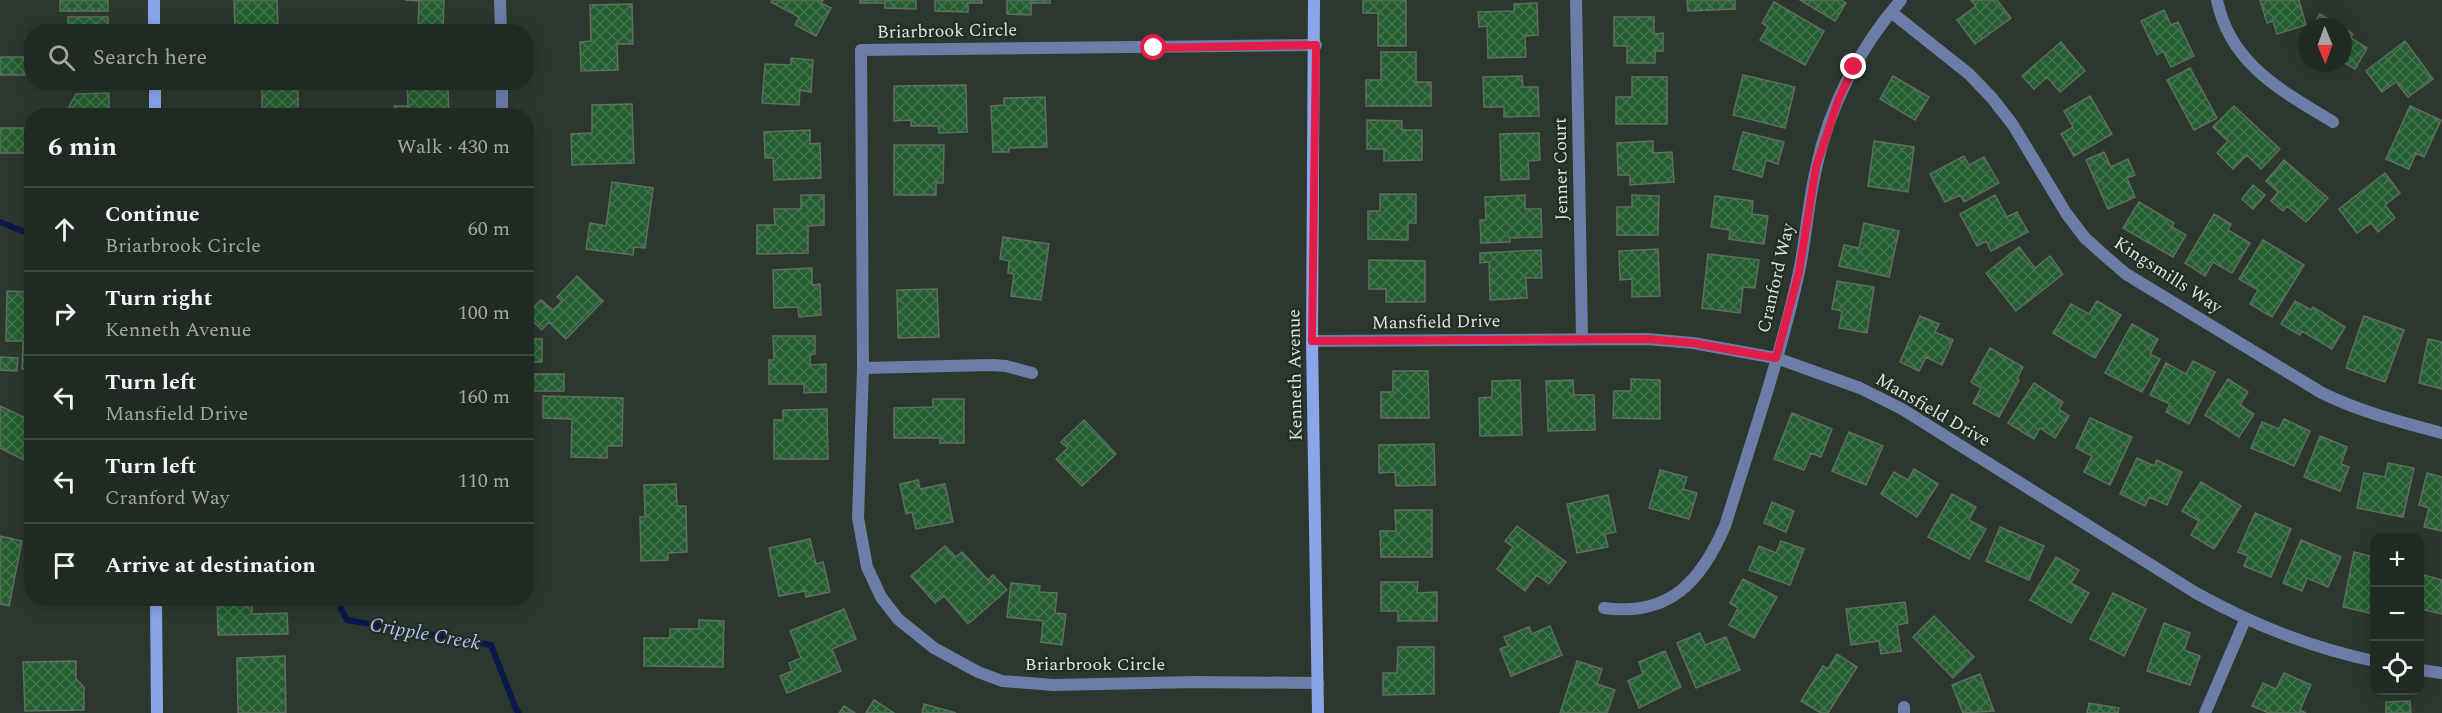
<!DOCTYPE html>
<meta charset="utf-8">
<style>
:root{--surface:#212a22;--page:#29322a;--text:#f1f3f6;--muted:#a2a7a5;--line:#3e4640}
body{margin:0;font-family:Spectral,serif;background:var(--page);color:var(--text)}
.controls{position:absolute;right:18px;bottom:18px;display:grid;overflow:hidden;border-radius:12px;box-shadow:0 3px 15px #0003}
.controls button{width:54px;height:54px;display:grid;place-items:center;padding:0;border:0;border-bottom:2px solid var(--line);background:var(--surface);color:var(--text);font:30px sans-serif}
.compass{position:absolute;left:2298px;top:18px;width:54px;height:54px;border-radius:50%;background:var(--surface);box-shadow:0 3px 15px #0003;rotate:179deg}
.stop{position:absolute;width:18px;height:18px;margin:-14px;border:4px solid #e11d48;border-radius:50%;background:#fff}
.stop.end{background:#e11d48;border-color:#fff;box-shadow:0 2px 6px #0008}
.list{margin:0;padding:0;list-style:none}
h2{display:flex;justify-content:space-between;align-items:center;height:78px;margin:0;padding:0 24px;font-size:26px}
h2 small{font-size:20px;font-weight:400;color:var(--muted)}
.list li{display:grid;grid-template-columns:39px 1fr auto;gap:18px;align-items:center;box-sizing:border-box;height:84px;padding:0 24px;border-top:2px solid var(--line)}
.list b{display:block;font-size:22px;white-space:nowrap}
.list p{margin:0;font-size:20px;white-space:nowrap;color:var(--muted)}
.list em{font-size:20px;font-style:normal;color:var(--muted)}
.icon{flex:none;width:33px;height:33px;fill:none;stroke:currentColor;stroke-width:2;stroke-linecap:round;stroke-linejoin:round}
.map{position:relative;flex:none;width:2442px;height:713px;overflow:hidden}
.search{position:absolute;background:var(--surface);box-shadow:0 3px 15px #0003;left:24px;top:24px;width:510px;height:66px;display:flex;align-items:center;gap:15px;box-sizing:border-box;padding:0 21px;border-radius:24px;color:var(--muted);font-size:22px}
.panel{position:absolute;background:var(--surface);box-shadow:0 3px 15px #0003;left:24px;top:108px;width:510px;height:498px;border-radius:24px}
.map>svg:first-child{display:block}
</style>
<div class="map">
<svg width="2442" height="713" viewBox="0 0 2442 713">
<defs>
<pattern id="building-cross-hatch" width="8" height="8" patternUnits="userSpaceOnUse" patternTransform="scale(1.5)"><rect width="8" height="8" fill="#255e30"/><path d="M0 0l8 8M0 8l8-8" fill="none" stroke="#44754e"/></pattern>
</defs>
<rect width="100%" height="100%" fill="#2c382d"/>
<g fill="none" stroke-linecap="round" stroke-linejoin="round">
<!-- stream -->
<path stroke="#0c184b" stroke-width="6" d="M0,222L32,235
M336,598L347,620L491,645L516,709L519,713"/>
</g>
<!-- building -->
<path fill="url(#building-cross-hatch)" stroke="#606d61" stroke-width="1.5" d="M60,0H108V11H60Z
M234,0H277L278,27L235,29Z
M405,0H444L443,29H418L419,1Z
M772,0H823L821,3L831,8L816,36L795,25L799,17L771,2Z
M860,0H916V9L885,8V3H860Z
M935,0H982V3H968V12L935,11Z
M1007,0H1050V3H1031V15L1007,14Z
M1363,0H1406V46H1378V13H1363Z
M1687,0H1735V9L1688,11Z
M1800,0H1841L1846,3L1835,21Z
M1971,0H1997L2011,18L1975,44L1957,20L1976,6Z
M2260,0H2299L2306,25L2277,34L2273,21L2267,23Z
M1774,2L1824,31L1805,65L1760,40L1768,27L1762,23Z
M1537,3L1538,35L1525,36L1526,57L1488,58L1487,26L1479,27L1478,12L1514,11V4Z
M632,4L633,44H617L618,70L581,71L580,42L591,41L590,5Z
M2164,10L2171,25L2178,22L2194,56L2171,67L2163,51L2157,55L2141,21Z
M2320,14L2342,27H2312Z
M68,17H108V32H68Z
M1614,17H1654V34L1663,33V51H1655V63H1627V46H1614Z
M2343,28L2353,34L2351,38L2367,48L2355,69L2343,62Z
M2405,41L2433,79L2408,97L2396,82L2382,92L2366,71Z
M2061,42L2085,71L2060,92L2047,77L2034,89L2022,76Z
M1381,52H1416V82H1431V106H1366V80H1381Z
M0,57H32V75H0Z
M791,58L813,60L811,92L800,90L799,105L762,103L765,64L791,65Z
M2190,68L2217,118L2194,130L2167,80Z
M1743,75L1795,87L1785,128L1733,115Z
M1522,76L1523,87H1538L1539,116L1504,117V107H1484L1483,77Z
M1893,76L1929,97L1915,120L1880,99Z
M1632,77H1667V124H1616V97H1632Z
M262,82H304V85H298V112L262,113Z
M407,82H443L444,88H448L449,116H395L394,106H408Z
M966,85L967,132L939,133L938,126H911V120L894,121V86Z
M109,93V116H64L76,94Z
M2090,96L2112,134L2074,156L2061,134L2073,127L2064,111Z
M1045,97L1047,147L1009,148V152H993L991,106L1004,105V98Z
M632,104L634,163L572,165L571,134L592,133V105Z
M2234,106L2280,149L2261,169L2247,155L2233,169L2217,153L2228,141L2213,127Z
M2410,106L2441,120L2424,157L2416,153L2409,169L2386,159Z
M1367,120L1402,121V130H1422V160L1384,161V149H1367Z
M0,128H26V153H0Z
M810,130V144L820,143L821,178L774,180L773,158H765L764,132Z
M1743,132L1784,142L1778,164L1766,160L1762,177L1733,169Z
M1539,133L1540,160L1528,161L1529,179L1501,180L1500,134Z
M1653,141V153L1672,152L1674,182L1630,185V175H1618L1617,143Z
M1874,141L1914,147L1908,192L1868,186Z
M894,145H944L943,183H936V195H894Z
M2104,152L2111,167L2128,159L2135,175L2127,178L2135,197L2108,209L2086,160Z
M1964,156L1969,165L1984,157L1999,183L1964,202L1960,195L1945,202L1930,174Z
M2284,160L2328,198L2306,222L2287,206L2283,211L2271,201L2278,192L2266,181Z
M2385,173L2400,193L2385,205L2395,218L2378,232L2371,223L2357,233L2339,209Z
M612,182L653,188L645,248L634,247L633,255L586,249L590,223L606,226Z
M2253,185L2265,195L2253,209L2242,199Z
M1380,194H1416V223H1408V240L1368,239V211H1380Z
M801,195H824V225L808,226V253L757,254V225H775L774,209H801Z
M1525,195V209H1541L1542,237L1510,238V242L1481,243L1480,220H1486L1485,197Z
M1632,195L1659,196L1658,235H1617V207H1632Z
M1995,195L2007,217L2017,212L2028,232L1991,251L1986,241L1977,246L1960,214Z
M1715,196L1753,201L1752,214L1768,216L1764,244L1729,239L1730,230L1711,227Z
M2139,202L2174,223L2172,227L2186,235L2173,257L2123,228Z
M2214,214L2231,224L2228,230L2250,243L2232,273L2213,262L2205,276L2185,263Z
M1864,223L1899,231L1889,277L1839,266L1844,245L1859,248Z
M1003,237L1049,244L1041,300L1011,296L1014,274L1008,273L1009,261L1000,259Z
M2263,240L2304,265L2272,317L2250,304L2258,290L2239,279Z
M2019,247L2035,268L2050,256L2063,274L2016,311L1986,273Z
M1658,249L1660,296L1632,297V279L1620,280L1619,251Z
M1541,250L1542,278H1526L1527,298L1490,300L1489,262L1480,263V253Z
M1708,254L1759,260L1755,288L1743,287L1740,313L1702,308Z
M1369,260L1425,261V302H1386V289H1369Z
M812,268V285L820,284L821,315L799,317L798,307L774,308L773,270Z
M577,276L603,301L566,339L549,322L542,330L526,315L541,300L553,310L562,301L557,297Z
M1837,281L1874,287L1867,333L1839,328L1842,311L1832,309Z
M937,289L939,337L898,338L897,290Z
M7,291L32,292V369H22L23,341H6Z
M2097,301L2121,315L2095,358L2053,333L2071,304L2089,314Z
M2295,301L2311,310L2313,307L2345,327L2332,349L2302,331L2300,335L2281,324Z
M1920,316L1939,324L1935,332L1953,340L1942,365L1926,357L1919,371L1900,362Z
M2364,316L2404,330L2385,382L2346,368Z
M2132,324L2158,339L2150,354L2160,359L2142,392L2105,373Z
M773,336H815V354L810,355V365L826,364V392L804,393V384H769V360H774Z
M526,339H542V362H526Z
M2428,339L2442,342V389L2419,383Z
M1990,348L2023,367L2017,379L2019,380L1999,417L1973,403L1981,388L1971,382Z
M0,357L18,358L17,371L0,370Z
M2193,361L2215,372L2189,424L2166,412L2170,404L2150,395L2166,363L2186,374Z
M1393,371H1428L1429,418H1381V392H1393Z
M533,374H564V391H533Z
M1631,379L1660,380V419L1613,418L1614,391H1631Z
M2228,379L2248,392L2240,405L2254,414L2239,437L2205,415Z
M1520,380L1522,435L1480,436L1479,398L1492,397V381Z
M1573,380L1574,395H1594L1595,430L1548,431L1546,381Z
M2034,383L2063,402L2059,409L2069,416L2055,438L2040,428L2034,439L2008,423Z
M543,396L623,398L622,446H607V458L571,457L572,419L543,418Z
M933,399H964V443H940V438H894V408L933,407Z
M0,406L32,421V464L0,448Z
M827,409L828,459H774V420H783V410Z
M1792,413L1832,429L1821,457L1811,453L1804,470L1774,459Z
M2090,418L2132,437L2110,485L2084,472L2092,456L2076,448Z
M2284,419L2310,431L2294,466L2251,448L2262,422L2279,429Z
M1084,420L1116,454L1082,486L1056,459L1068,448L1061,442Z
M1849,432L1883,446L1866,485L1832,471Z
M2320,436L2347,447L2341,464L2349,467L2340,491L2304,477Z
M1434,444L1435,485L1396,486L1395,472L1379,473V445Z
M2137,458L2154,466L2157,460L2182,472L2167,505L2149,497L2145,506L2120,494Z
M2388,463L2414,468L2403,517L2357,508L2364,473L2385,477Z
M1914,469L1938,484L1917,517L1881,494L1894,472L1908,480Z
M1660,470L1687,477L1683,489L1697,493L1689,519L1649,508Z
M2427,473L2442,477V531L2424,527L2429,508L2419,505Z
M918,480L920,489L945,484L953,522L916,529L912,512L906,514L900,484Z
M2201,482L2241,506L2214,549L2191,535L2199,521L2182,511Z
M676,484L677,506H686L687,552L668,553V560L641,561L640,517H645L644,485Z
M1952,494L1976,507L1969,520L1986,529L1969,559L1928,537Z
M1608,495L1616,532L1605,534L1608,547L1577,553L1567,504Z
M1772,502L1794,511L1786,532L1764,523Z
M1395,510H1432V557H1381L1380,531H1396Z
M2255,513L2291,529L2271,577L2244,566L2248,556L2238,552Z
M1517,526L1566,562L1549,584L1537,575L1525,591L1497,569L1513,547L1505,541Z
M2000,527L2044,546L2029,580L1986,561Z
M0,536L22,541L9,606L0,604Z
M810,539L816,564L823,562L830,592L806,597L805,591L779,596L769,548Z
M2301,540L2341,557L2328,587L2307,578L2302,591L2283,583Z
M1781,541L1804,549L1790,585L1749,570L1759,546L1776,553Z
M945,546L956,557L962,552L988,580L993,575L1007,590L968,624L944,596L935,603L911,576Z
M2354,552L2374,557V614L2343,607Z
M2056,557L2079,570L2071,583L2089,593L2071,623L2030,600Z
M2420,574L2442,580V614L2420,609Z
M1743,579L1777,597L1754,638L1729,625L1738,608L1730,603Z
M1381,582H1418L1417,593L1437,592V621H1398V611H1381Z
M1011,583L1040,586L1039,592L1057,593L1055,613L1066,614L1062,645L1041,642L1043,621L1007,617Z
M2113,593L2146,609L2124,656L2090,639Z
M217,598H252V614L287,613L288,634L218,635Z
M1905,602L1908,623L1897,625L1901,651L1881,654L1879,641L1851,645L1846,609Z
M844,609L856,639L832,649L841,671L787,693L780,676L792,671L789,663L801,658L790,631Z
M1934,616L1974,657L1953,678L1913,637Z
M699,620L724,621L723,667L644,666V638H670V629H699Z
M2164,623L2190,633L2184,650L2200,656L2190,685L2147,671Z
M1550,626L1562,655L1511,676L1500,649L1508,646L1504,637L1529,627L1532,634Z
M1700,633L1705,645L1726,637L1740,670L1696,688L1677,643Z
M1398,647H1434V694L1383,695V673H1397Z
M1665,651L1681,687L1639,708L1628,681L1643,674L1639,662Z
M1837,654L1857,667L1828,713H1821L1801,701L1823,666L1828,669Z
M285,656L286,713H238L237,658Z
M76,661V679L84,687V710L25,711L23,662Z
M1577,661L1602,669L1597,684L1615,690L1607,713H1560Z
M2284,673L2311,685L2300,710L2306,713H2269L2252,706L2263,683L2276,689Z
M1980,674L1994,711L1963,713L1952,685Z
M874,700L894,713H866Z
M2410,701L2411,713H2386V702Z
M2089,703L2119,708L2118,713H2087Z
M924,704L956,713H922Z
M844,706L855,713H839Z"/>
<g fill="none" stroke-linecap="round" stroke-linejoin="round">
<!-- street -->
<path stroke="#6c7da8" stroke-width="12" d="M500,0L501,32
M1576,0L1582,338
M2217,0C2230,64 2282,91 2333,122
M1891,12L1969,74L1992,98L2013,125L2066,213L2085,238L2105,256L2126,274L2322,393C2361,412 2400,422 2442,433
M1316,45L861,50L863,368L858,518L867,567L881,597L898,619L934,648L978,672L1002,681L1053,685L1194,682L1318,683
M502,82V116
M1312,341L1647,339L1693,343L1776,358L1860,388L1902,409L2196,593C2254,625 2309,647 2374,661
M863,368L992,365L1006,366L1032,373
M1604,608C1670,617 1701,581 1725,526C1751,442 1780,358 1799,272C1806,238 1808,203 1816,169C1829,106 1860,47 1901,0
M2420,670L2442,673
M1904,707V713
M2205,713L2245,620"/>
<!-- secondary -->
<path stroke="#8aa5ea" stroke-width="12" d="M154,0V32
M1314,0L1312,341L1318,713
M155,82V116
M156,598L157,713"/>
</g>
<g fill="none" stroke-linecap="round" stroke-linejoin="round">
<!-- route -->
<path stroke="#e11d48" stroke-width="8" d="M1154,48L1316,45L1312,341L1647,339L1693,343L1776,358L1799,272L1816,167L1839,98L1854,67"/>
</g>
<g text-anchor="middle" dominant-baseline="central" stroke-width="4.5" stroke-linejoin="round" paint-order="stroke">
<!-- street labels -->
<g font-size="18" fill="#dfe6df" stroke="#222d23">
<text transform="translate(947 31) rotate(-1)">Briarbrook Circle</text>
<text transform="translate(1561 169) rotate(-91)">Jenner Court</text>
<text transform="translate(2168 275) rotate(33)">Kingsmills Way</text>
<text transform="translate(1776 278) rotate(-77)">Cranford Way</text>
<text transform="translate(1436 322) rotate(-1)">Mansfield Drive</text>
<text transform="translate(1295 375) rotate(-91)">Kenneth Avenue</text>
<text transform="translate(1933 410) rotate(30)">Mansfield Drive</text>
<text x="1095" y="664">Briarbrook Circle</text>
</g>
<!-- water labels -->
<g font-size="20" font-style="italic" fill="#aec2f5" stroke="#222d23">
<text transform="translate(425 634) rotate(10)">Cripple Creek</text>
</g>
</g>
</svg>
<div class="controls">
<button>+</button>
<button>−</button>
<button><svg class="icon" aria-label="locate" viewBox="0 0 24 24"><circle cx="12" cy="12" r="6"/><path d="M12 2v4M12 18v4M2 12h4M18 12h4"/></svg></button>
</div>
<svg class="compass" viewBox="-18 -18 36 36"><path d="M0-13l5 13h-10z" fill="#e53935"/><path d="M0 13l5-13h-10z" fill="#a2a7a5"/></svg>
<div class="stop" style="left:1154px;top:48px"></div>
<div class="stop end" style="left:1854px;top:67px"></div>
<div class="search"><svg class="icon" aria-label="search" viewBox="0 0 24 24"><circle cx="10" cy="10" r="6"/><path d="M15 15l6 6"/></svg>Search here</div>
<section class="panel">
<h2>6 min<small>Walk · 430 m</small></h2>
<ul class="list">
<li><svg class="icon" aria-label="ahead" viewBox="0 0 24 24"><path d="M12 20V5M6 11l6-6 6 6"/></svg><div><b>Continue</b><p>Briarbrook Circle</p></div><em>60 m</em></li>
<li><svg class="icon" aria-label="right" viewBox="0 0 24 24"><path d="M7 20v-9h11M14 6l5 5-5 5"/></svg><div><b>Turn right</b><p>Kenneth Avenue</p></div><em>100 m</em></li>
<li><svg class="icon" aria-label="left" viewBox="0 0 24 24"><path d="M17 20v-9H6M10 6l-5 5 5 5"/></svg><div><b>Turn left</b><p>Mansfield Drive</p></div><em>160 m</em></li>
<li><svg class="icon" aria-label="left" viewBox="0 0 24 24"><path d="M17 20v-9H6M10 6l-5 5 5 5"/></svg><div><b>Turn left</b><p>Cranford Way</p></div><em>110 m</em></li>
<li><svg class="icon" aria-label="arrive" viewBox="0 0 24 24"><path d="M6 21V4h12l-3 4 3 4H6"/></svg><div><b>Arrive at destination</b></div></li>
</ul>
</section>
</div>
